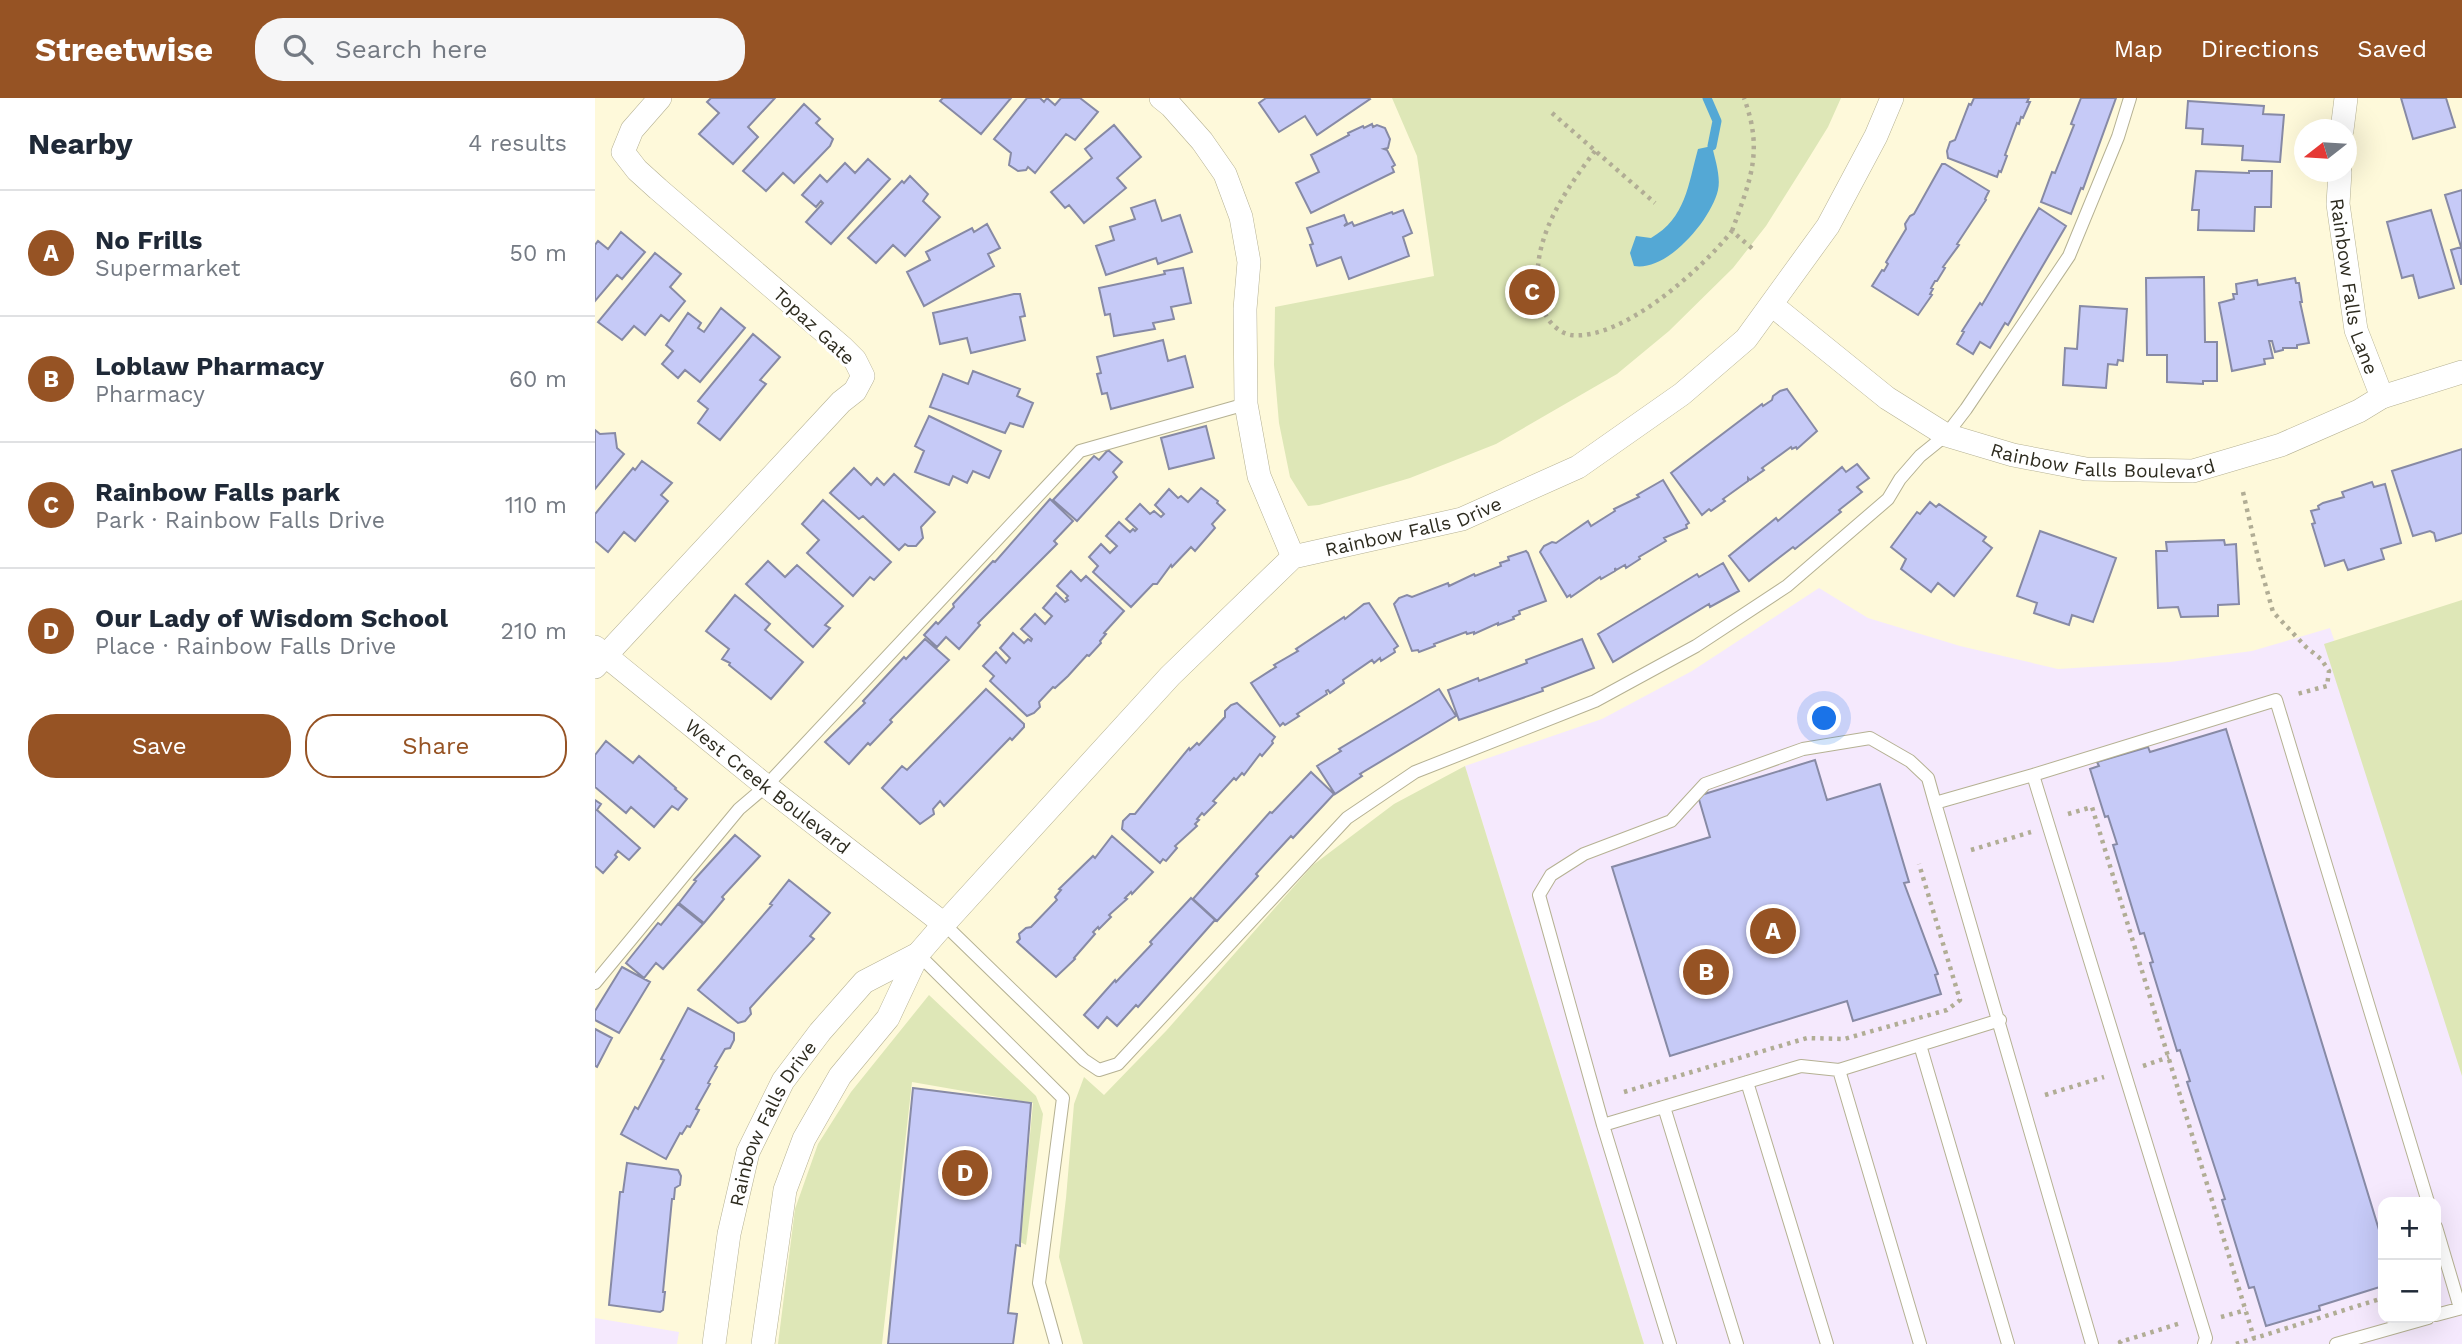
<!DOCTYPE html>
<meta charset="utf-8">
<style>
:root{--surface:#fff;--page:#f6f6f7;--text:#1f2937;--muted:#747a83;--line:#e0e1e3;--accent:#965324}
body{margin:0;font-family:"Work Sans",sans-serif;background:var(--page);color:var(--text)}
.controls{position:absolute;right:21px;bottom:21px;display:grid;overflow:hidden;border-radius:14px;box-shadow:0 7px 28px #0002}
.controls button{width:63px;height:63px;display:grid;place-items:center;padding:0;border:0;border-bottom:2px solid var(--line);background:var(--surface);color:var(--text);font:35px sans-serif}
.compass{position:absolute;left:1699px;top:21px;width:63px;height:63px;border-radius:50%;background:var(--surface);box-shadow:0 7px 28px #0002;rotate:253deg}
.you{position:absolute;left:1230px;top:621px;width:24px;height:24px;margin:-18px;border:5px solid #fff;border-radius:50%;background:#1a73e8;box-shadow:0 0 0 10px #1a73e833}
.badge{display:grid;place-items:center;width:46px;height:46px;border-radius:50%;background:var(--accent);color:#fff;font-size:23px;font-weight:700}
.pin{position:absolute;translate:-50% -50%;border:4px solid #fff;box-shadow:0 2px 7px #0006}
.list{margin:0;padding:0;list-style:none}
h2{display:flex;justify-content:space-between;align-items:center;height:91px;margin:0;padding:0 28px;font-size:30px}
h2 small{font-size:23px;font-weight:400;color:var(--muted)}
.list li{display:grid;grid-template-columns:46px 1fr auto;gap:21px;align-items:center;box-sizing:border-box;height:126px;padding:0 28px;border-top:2px solid var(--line)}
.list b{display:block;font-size:26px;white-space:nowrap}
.list p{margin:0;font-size:23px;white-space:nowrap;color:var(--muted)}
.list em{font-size:23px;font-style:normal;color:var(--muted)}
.actions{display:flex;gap:14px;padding:21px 28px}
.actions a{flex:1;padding:16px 0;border:2px solid var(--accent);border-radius:28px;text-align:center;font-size:24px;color:var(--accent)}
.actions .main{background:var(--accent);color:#fff}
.icon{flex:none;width:38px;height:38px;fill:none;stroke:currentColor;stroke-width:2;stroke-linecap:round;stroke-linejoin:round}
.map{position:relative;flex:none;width:1867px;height:1246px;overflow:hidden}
header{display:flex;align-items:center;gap:42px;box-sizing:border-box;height:98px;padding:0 35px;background:var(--accent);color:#fff}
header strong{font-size:33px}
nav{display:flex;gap:38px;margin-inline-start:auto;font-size:24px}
.search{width:490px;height:63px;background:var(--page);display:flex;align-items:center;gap:18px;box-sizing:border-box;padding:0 24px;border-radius:28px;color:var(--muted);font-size:26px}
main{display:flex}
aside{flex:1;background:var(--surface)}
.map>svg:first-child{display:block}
</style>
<header>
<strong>Streetwise</strong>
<div class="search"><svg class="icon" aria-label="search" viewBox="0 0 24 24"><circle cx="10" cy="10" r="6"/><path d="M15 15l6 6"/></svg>Search here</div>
<nav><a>Map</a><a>Directions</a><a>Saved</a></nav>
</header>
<main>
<aside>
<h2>Nearby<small>4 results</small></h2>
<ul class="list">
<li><span class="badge">A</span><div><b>No Frills</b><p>Supermarket</p></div><em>50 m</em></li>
<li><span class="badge">B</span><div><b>Loblaw Pharmacy</b><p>Pharmacy</p></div><em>60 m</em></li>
<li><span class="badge">C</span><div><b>Rainbow Falls park</b><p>Park · Rainbow Falls Drive</p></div><em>110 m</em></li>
<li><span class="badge">D</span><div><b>Our Lady of Wisdom School</b><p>Place · Rainbow Falls Drive</p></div><em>210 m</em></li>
</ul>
<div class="actions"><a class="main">Save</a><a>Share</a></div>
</aside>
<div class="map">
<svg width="1867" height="1246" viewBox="0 0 1867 1246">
<rect width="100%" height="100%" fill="#fef9da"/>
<!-- commercial -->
<path fill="#f5e9fd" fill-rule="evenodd" d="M1224,490L1273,520L1365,548L1463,571L1575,564L1657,553L1735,530L1867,918V1246H1049L870,668L1007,621L1097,573ZM1788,1104H1841V1220H1788Z
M0,1220L84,1234L82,1246H0Z"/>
<!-- green -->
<path fill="#dee7b7" d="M797,0H1246L1233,29L1212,63L1171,128L1138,170L1074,233L1022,276L901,346L815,380L724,407L713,408L695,379L684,325L679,267L680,209L839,178L822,58Z
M1867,502V978L1729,546Z
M870,668L1049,1246H488L464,1159L471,1100L479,1006L489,979L509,997L571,933L718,767L799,706Z
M334,897L441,998L448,1016L431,1147L425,1144L438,1005L317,984L287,1246H183L200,1111L223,1046L256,994Z"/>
<!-- water -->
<path fill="#54a8d5" d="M1117,48C1120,61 1126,79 1123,92C1116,122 1072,174 1039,168L1035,155L1041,138L1056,140C1091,120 1093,87 1103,51Z"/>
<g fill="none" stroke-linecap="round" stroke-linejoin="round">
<!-- stream -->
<path stroke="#54a8d5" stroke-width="9" d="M1112,0L1122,23L1117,48"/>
</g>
<!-- building -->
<path fill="#c6caf7" stroke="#878aa5" stroke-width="2" d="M116,0H180L153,29L163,39L138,66L104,36L124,15L112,4Z
M348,0H416L386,36L345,3Z
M432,0H445L449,4L452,0L460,7L466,0H485L503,14L480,42L471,36L440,75L433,69L431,72L423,73L414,67L416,55L399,41Z
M671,0H774L775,1L722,37L710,18L684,34L664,5Z
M1379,0H1434L1432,4H1435L1428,20L1426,19L1424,26L1422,25L1410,57L1412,58L1406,74L1404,73L1402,79L1353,60L1352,53L1355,44L1360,42L1374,6L1376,7Z
M1486,0H1521L1488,91L1486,90L1476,116L1446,104L1457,74L1460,75L1479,27L1476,26Z
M1806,0H1851L1860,29L1818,41Z
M1593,3L1669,8L1668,16L1689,17L1685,64L1647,62L1648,48L1607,46L1608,31L1591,30Z
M209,6L225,21L221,25L238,41L235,48L199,85L188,75L171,93L148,73Z
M777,26L778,29L782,27L790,30L795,41L793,50L789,51L792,52L800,67L797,69L799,74L716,115L701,85L724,74L716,57L754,37L753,35L768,28L769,30Z
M519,27L546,59L522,80L531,90L489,125L474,107L470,110L456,94L497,60L490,51Z
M273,61L295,81L236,146L211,124L228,105L226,103L221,109L207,97L225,77L232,84L250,65L260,75Z
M1347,66H1350L1394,93L1390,101L1391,102L1362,146L1364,147L1348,169L1350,170L1342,183H1340L1336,190L1338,191L1335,196L1337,197L1323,217L1277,188L1287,172L1289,173L1293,166L1291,164L1311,131L1310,126L1315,118L1319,116Z
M1601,73L1654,75V73H1677L1676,109H1660L1659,133L1603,132L1604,112H1597Z
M315,78L333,96L328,103L345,119L310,158L298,147L281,165L253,140L307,83L309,85Z
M1867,92V186H1866L1856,152L1866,149L1850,97Z
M560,102L567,123L585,117L597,154L563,166L561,160L511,177L501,148L519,142L515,129L540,121L536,110Z
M1444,110L1471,128L1413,227L1410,225L1395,250L1385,244L1378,256L1362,246L1369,234L1367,233L1385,205L1387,207Z
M808,112L817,135L808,139L814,158L754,181L746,159L722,168L715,147L718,146L712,130L749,117L752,125L749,128L757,124L759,128L797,114L798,116Z
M1836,112L1859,190L1824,200L1818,177L1807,180L1792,124Z
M392,126L405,150L393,156L399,168L329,208L312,174L335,162L331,154L377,130L379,134Z
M26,134L50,154L27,181L22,177L0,203V147L3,143L13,151Z
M60,155L86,176L75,189L90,203L74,223L66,217L50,237L39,228L27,242L3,224Z
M588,170L596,205L576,209L579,221L558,225L560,231L519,238L515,216L510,217L504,190L570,176L569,173Z
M1609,179L1610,244H1622V283H1608V286L1572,284V257H1552L1551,180Z
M1700,180L1701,185H1704L1707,204H1705L1714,245L1702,247V250H1688V252L1680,254L1677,243H1674L1678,260L1669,261L1670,266L1637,273L1624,205L1639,201L1638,196H1642L1641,186L1662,182L1663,187Z
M419,196H425L430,218L425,219L430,242L376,255L372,240L345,246L338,215Z
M1485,208L1532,211L1528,263L1523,262L1522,267L1513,266L1511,290L1468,287L1470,250L1482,251Z
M126,210L150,230L105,284L90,272L83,280L67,266L78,253L71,247L93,215L106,225L103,230L109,234Z
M158,236L185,259L165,282L171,286L125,342L103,325L113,311L103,303Z
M568,242L573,263L590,258L598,289L516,311L512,295L507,296L502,276L506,275L502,259Z
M378,273L425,291L422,298L438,305L428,329L415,325L410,335L335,309L348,276L373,286Z
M1192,291L1222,333L1202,351L1201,349L1197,351L1196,349L1167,370L1169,372L1155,382L1153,380V383L1128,401L1130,403L1116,413L1114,411L1107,417L1076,375L1167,306L1168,308L1177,302L1178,298L1185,293Z
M334,318L406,353L394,380L378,373L372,385L358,378L354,387L320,374L329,353L320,348Z
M611,328L619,360L574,371L566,340Z
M0,332L5,336L20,335L22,350L29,356L0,391Z
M1867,351V435L1841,443L1839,435L1835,433L1818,438L1797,373Z
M513,352L527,364L518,374L522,379L482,423L458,402L499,358L504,362Z
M47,363L77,385L66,397L73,403L40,443L29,434L13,454L0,443V416L38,370L40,372Z
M1262,366L1274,380L1262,389L1267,394L1244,412L1246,414L1200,451L1198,449L1154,483L1134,458L1181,420L1183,423L1247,369L1251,374Z
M259,370L276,387L282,380L289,387L299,376L340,414L326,429L328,440L321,448H313L310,446L304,452L268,418L264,421L235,395Z
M1068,382L1094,425L1091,427L1092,430L1069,440L1071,443L1044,459L1045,461L1031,470L1030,467L1021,472L1020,470V473L1006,481L1005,479L976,499L975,497L972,499L945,454L949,448L957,444L961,445L993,423L996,428L1020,413L1019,411L1044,399L1042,397Z
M1777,384L1779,389L1790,386L1806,445L1786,451L1789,461L1753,472L1749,462L1730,468L1717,426L1720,425L1716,413L1724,411L1723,408L1728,405L1749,399L1747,394Z
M606,390L623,403L622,405L630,412L617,426L620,430L600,453L596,449L577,469L576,467L562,486H558L536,509L498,474L503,468L494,459L506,446L515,455L522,448L511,438L524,424L535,434L538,431L540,433L542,431L531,421L545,406L555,416L559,413L566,419L569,416L560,407L574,391L583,400L586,398L593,404Z
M455,401L478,423L459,443L462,446L383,525L385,527L364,551L351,539L342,549L329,537L341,524L343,526L359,509L358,506L398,463L400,464Z
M228,402L296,464L279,482L275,479L258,498L212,455L224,442L207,426Z
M1335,404L1341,409L1344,406L1391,439L1388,443L1397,450L1359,498L1343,485L1336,494L1306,471L1311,461L1296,449L1322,414L1325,416Z
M1445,433L1521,460L1498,524L1477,517L1474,527L1439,515L1442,505L1422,498Z
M1629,442L1630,447L1641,446L1644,506L1623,507V518L1586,519L1583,509L1563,510L1561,453H1572L1571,444Z
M931,453L933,455L951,503L924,513L925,516L918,519L919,521L903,527V525L879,536V534L872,536L871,534L839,546L840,548L824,554L823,552L817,553L799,506L804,500L812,497L817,499L853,485L854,488L879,476L880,478L906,468L905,465L914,462L913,459Z
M173,463L190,479L202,467L248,508L230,527L235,530L218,549L151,486Z
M1128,465L1144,493L1115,509L1114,506L1018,564L1003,536L1102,476L1104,479Z
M476,473L486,483L491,478L529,513L509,535L511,536L505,543L506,545L494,558L492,557L473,578L460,590L458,589L444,604L445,609L439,615L432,618L395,583L399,578L388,568L401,554L411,565L415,560L405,550L418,535L429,545L433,541L436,543L437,541L426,531L440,516L450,526L457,518L448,510L461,495L470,504L473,502L471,500L473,498L462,488Z
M140,497L175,526L170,532L208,564L176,601L134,567L135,565L127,561L134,551L111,533Z
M774,505L803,548L799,551L800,554L786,563L785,560L779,565L777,562L748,582L749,585L735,595L733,592L731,593L732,596L702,616L704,618L690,627L688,625L685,628L656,585L681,569L679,567L703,553L701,551L749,519L750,521L769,506Z
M330,541L354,562L295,622L297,624L275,647L273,645L254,666L230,644L270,605L268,603L309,559L311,561Z
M987,541L999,570L947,590L948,593L864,622L853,592L883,580L884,583L932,565L931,562Z
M391,591L429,626V629L417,642L415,640L349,708L345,703L338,711L339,716L325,726L287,690L307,668L312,672Z
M844,591L861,618L765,676L767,678L740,696L722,668L746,653L744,651Z
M642,605L680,639L677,643L678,645L667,658L665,656L649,677L647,675L641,682L639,680L618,703L621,705L609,717L607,715L602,721L604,722L600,726L602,728L580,748L582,750L571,763L568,761L565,765L527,731L528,723L535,716H540L594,650L595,652L602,645L604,647L630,619V613L636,607Z
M1631,631L1788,1145V1188L1724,1208L1725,1212L1671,1228L1659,1189L1654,1190L1627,1102L1630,1101L1592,984L1595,983L1585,952L1582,953L1555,865L1558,864L1549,835L1545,836L1518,747L1522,746L1513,718L1510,719L1495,671L1504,668L1502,664L1553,649L1555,654Z
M11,643L38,665L44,658L81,690L80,691L92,701L83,712L77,708L59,729L36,709L31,715L0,689V657Z
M1220,662L1232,702L1285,686L1314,784L1309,785L1343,876L1340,877L1346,896L1258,923L1252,903L1075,958L1017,769L1115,739L1103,698Z
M716,674L739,696L698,740L696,738L661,776L663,778L622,823L598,801L675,714L677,715Z
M0,702L6,706L2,712L45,750L34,762L23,753L20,757L22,759L8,775L0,768Z
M140,737L165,758L127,799L129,801L109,825L84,805L101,783L99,782Z
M517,738L558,774L537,796L536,794L530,800L532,801L514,817L516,819L504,831L503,829L498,834L500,836L479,860L480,861L461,879L422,844L425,841L424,836L431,830L436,829L462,802L460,799L466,792L464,791L498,758L500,760Z
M194,782L235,815L215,838L219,841L174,889L155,910L156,916L150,923L143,925L103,892L177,807L175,806Z
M596,800L620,822L543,909L541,907L522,928L512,919L503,930L489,917L520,882L521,884L557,846L555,844Z
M83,806L108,826L68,871L61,865L49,880L31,865L63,825L66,827Z
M27,869L55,884L24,935L0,922V913Z
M93,910L139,935V942L135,950L130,951L120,968L122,969L113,985L115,986L101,1011L104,1012L95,1029L92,1028L87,1036L85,1035L71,1061L26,1036L40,1009L43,1011L69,962L66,961Z
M0,931L17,940L2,969L0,968Z
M318,990L436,1005L425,1144V1148L421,1147L413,1215L422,1216L418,1246H293Z
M32,1065L83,1072L86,1078L85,1087L80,1090L79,1101H77L68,1194H70L68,1212L65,1214L14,1207L25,1094H28Z"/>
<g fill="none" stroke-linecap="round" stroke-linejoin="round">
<!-- lane casing -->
<g stroke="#b5b193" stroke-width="14">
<path id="lane" d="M1438,677L1611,1240L1609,1246
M349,826L489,962L504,972L523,966L752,720L820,674L1000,603L1101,548L1192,488L1293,401L1305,381L1325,358L1351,337L1371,311L1474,158L1523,39L1535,0
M323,856L468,1000L444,1185L461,1246
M0,885L144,711L171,688L485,353L651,306
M1325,947L1413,1246
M1244,972L1325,1246
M1152,984L1232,1246
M1069,1009L1142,1246
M1008,1027L944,797L956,777L989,756L1076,723L1110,686L1208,651L1275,640L1315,663L1333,680L1340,705
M1841,1129L1865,1210
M1841,1217L1867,1210
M1075,1246L1008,1027L1206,968L1244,972L1405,922
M1497,1246L1340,705L1438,677L1681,602L1833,1104
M1741,1246L1833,1220"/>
</g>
<!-- street casing -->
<g stroke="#b5b193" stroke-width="24">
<g id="street">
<path d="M566,0L576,8L607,43L630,76L646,119L654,164L650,211L651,306L664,378L698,459"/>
<path d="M1747,32L1751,0"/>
<path id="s1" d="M1745,74L1743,106L1761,232L1787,299"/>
<path id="s2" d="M1177,207L1292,300L1351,337L1418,357L1491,371L1598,373L1686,347L1764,313L1787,299L1867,274"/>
<path id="s3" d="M0,549L171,688L349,826"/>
<path d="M0,569L246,304L260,293L268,278L260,262L247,249L63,91L42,72L28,54L37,32L65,0"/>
<path id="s4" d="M119,1246L134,1136L153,1054L188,983L225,934L269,884L323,856"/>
<path id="s5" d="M168,1246L190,1092L209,1041L245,978L293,920L323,856L349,826L575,578L698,459L867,421L983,369L1087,296L1151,241L1233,128L1281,38L1297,0"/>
</g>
</g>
<!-- path -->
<path stroke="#b1ad95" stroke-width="4.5" stroke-dasharray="3.5 5" stroke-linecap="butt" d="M957,15L1060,105
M1000,53C966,98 927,154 949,213C953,224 964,235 976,237C1027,243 1107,171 1137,133L1160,153
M1137,133C1155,82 1169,54 1149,0
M1648,394L1664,464L1678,514L1711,549L1726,561L1734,573L1732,588L1702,596
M1473,716L1497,709L1659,1240
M1376,752L1436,734
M1548,968L1574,959
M1029,994L1212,940L1249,941L1352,912L1365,902L1324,766
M1450,997L1509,979
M1626,1219L1651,1212
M1526,1246L1525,1244L1586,1225
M1641,1246L1788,1200"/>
<!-- lane -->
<use href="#lane" stroke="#fff" stroke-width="12"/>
<!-- street -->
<use href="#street" stroke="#fff" stroke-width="23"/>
</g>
<g text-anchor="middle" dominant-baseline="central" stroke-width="6" stroke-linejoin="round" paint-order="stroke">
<!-- street labels -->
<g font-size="19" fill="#2e2c20" stroke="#fff">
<text stroke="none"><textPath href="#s1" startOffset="116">Rainbow Falls Lane</textPath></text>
<text transform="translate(219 228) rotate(43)">Topaz Gate</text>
<text stroke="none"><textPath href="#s2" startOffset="378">Rainbow Falls Boulevard</textPath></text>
<text stroke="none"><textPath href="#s5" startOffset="1099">Rainbow Falls Drive</textPath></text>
<text stroke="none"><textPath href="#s3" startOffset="222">West Creek Boulevard</textPath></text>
<text stroke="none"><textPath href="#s4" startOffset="231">Rainbow Falls Drive</textPath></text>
</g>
</g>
</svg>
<div class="controls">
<button>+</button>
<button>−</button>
</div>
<svg class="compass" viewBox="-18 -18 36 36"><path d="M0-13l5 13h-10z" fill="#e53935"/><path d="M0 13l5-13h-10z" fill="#747a83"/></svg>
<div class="you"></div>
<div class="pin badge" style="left:1178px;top:833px">A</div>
<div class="pin badge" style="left:1111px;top:874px">B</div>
<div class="pin badge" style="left:937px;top:194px">C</div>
<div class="pin badge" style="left:370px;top:1075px">D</div>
</div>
</main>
